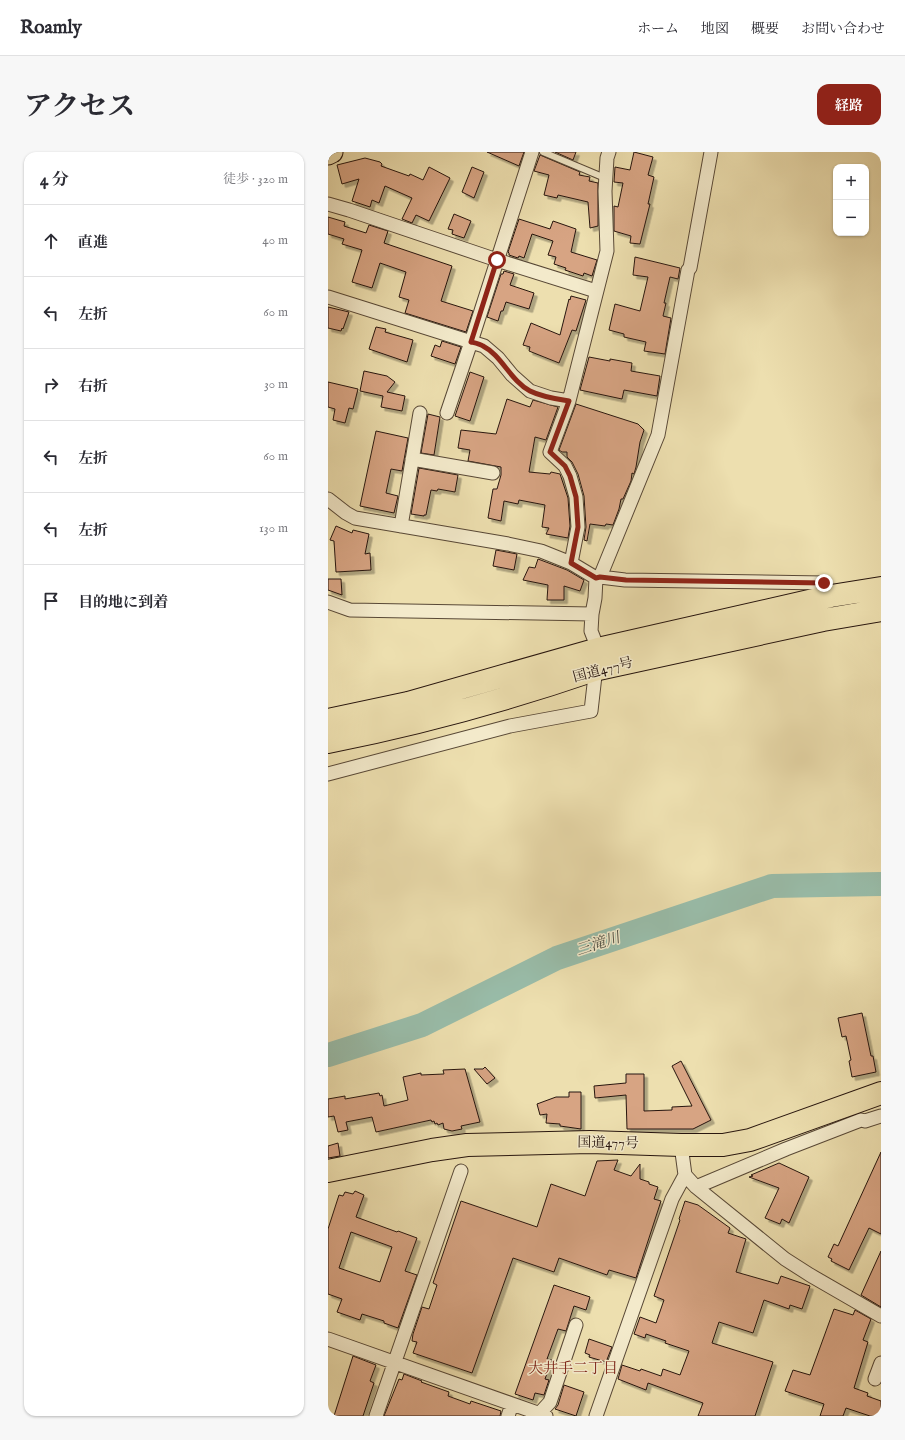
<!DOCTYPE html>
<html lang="ja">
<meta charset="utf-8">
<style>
:root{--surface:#fff;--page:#f7f7f7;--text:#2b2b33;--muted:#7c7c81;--line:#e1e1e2;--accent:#8f2418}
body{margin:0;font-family:"IM FELL English","Noto Serif JP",serif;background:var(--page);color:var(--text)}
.controls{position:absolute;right:12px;top:12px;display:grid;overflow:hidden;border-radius:8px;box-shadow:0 1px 3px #0004}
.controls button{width:36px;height:36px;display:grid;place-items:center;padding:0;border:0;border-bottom:1px solid var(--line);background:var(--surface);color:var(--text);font:20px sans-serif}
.stop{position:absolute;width:12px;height:12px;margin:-9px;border:3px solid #8f2418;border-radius:50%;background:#fff}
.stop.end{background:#8f2418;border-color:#fff;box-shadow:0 1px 4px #0008}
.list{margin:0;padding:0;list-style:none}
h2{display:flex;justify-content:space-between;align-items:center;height:52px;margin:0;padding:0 16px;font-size:17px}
h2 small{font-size:13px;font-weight:400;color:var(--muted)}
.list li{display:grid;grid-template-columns:26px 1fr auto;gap:12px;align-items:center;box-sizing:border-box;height:72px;padding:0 16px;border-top:1px solid var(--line)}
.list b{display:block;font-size:15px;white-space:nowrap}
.list em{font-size:13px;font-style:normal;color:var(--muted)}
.icon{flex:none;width:22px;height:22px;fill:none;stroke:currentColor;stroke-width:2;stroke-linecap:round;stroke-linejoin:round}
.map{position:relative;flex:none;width:553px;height:1264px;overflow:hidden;border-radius:12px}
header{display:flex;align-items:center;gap:24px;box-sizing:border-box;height:56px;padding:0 20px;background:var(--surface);border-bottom:1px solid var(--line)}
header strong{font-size:19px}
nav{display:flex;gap:22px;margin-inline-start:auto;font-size:14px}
.intro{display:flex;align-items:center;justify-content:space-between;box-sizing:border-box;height:96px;padding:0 24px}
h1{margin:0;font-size:28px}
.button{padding:10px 18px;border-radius:12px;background:var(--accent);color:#fff;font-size:14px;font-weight:700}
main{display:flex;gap:24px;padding:0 24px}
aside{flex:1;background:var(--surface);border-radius:12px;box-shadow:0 1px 3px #0004}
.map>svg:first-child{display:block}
</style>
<header>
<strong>Roamly</strong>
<nav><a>ホーム</a><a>地図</a><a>概要</a><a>お問い合わせ</a></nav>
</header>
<div class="intro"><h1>アクセス</h1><a class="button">経路</a></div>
<main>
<aside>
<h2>4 分<small>徒歩 · 320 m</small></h2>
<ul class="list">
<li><svg class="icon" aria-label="ahead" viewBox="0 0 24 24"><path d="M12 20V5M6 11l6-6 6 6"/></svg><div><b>直進</b></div><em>40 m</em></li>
<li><svg class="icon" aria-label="left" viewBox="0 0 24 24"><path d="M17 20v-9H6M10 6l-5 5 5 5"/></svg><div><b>左折</b></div><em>60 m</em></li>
<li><svg class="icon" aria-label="right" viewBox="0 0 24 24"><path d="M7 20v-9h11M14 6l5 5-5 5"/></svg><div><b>右折</b></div><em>30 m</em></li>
<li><svg class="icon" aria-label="left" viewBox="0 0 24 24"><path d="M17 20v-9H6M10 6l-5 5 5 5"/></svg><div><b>左折</b></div><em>60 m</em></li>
<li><svg class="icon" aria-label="left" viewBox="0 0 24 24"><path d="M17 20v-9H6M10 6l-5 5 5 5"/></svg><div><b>左折</b></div><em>130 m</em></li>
<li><svg class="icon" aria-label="arrive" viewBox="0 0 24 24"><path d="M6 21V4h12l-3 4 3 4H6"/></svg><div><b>目的地に到着</b></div></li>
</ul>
</aside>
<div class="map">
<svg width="553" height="1264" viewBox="0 0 553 1264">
<defs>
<filter id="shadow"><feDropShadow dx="3.5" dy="3.5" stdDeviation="0" flood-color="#0004"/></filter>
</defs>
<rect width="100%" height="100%" fill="#eddfaf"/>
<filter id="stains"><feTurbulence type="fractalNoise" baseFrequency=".005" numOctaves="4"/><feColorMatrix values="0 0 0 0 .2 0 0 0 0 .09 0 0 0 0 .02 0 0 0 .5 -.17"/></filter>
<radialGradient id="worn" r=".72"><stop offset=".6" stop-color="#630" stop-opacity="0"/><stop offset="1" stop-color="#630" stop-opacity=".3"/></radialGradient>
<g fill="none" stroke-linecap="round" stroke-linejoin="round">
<!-- river -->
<path stroke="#99bdaa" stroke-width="24" d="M0,903L94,873L229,806L444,734L553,732"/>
</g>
<!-- building -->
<path fill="#d7a483" stroke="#27150e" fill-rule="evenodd" filter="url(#shadow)" d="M159,0H196L191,14Z
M227,0H248L245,8Z
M306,0L325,5L320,23L326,25L320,52H322L312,92L302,91L303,84L286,79V54L290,55L295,31L286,30L287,15L302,18Z
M212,3L252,20L251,23L262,25L261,29L270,31V74L262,76L260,50L230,43L229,46L216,43L221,23L206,19Z
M37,6L52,10L54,12L53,14L81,24L82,22L95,28L101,15L122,26L101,69L88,63L84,71L74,67L84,46L57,34L51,51L44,48L42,55L24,49L31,27L14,32L9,13Z
M144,15L156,20L146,46L134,40Z
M126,62L143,69L136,86L124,82L125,78L120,77Z
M0,65L17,70L16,74L38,81L41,73L60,79L56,91L124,114L113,149L145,159L138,180L77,161L81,148L71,145L78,120L52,111L44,136L24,130L34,98L14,92L16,87L0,82Z
M191,67L222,77L225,69L248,77L243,100L269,108L264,124L256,121L255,124L237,118L238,116L226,112L228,105L220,103L225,89L204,82L196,106L191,104L190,106L181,103V101L180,100Z
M307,105L352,116L350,127L342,125L336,151H338L335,164L343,166L337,202L316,199L318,190L296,185V182L281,178L287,152L312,159L320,125L305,123Z
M176,119L186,122L182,133L206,141L201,157L178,150L175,159H173L170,169L159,165L173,122H175Z
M243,144L258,148L248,179L244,178L231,211L201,199L202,195L195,193L203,171L232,183L241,147L242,148Z
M0,155L21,160L15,177L14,176L13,179L0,176Z
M48,175L58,177L57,180L85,188L79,210L41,197Z
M114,189L133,195L127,212L103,204L107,193L112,195Z
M261,205L282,209V207L304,211L303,219L332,224L329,244L296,238L294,247L252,238Z
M36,219L59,224L67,230L59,240L77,244L74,259L53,255L55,244L32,239Z
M142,220L156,225L142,269L127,264Z
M0,230L30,237L25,257L21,256L17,271L5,268L7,257L0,255Z
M179,247L202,255L205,248L230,255L218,288L207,285L201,320L222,322L223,320L232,322L240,346L242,374L240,386L218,382L221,376L214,375L217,353L191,348L190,352L176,349L173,369L160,366L165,337H169L173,323V315L140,309L142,298L130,296L133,278L168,282Z
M248,252L310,272L316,278L312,290L308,315L306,322L304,321L303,329L295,347H293L291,357L285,373L278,372L277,374L262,372L259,389L256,388L258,375L256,344L250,322L244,310L239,305V300H234L231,298Z
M100,262L112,265L106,303L93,301Z
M48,279L80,286L74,319L63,317L58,341L70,344L66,361L32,354Z
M91,316L130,323L127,340L110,337L109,339L103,338L98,363H96V364L83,362Z
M8,374L24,381L25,378L41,382L37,402L42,401L43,418L8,420L6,389L2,388Z
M168,398L189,402L186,418L165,414Z
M210,407L239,418L256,428L252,439L236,434V448H219L220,433L195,428L201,415L207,416Z
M0,427H13L14,443L0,438Z
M534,861L543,904H545L548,920L524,925L521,909L523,908L518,884L514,885L510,866Z
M353,909L383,968L365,977H299L298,943L267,946L266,934L298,931V922H316V959L344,958V955L364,954L344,914Z
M157,915L167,926L159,932L146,917H155Z
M137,917L152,970L133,974L134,977L124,979L116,977L115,971L110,973L109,971L107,972L106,969L104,970L103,968L48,980L44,965L18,970L20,978L10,980L6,964L0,965V947L17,944V947L51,941L52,944L54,943L56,954L80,948L75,925L93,921V923L116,922L115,918Z
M241,940H253V977L232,974V972L218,971L219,962L212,963L209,952L228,945H241Z
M10,991L12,1004L0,1006V994Z
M553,1000V1082L541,1076L521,1118L503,1109L504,1107L500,1105L506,1092L510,1094Z
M290,1008L286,1018L303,1024L312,1012V1027L321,1030V1032L330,1035L326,1047L333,1049L308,1126L281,1118L279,1123L231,1106L226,1120L185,1106L144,1221L85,1201L89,1190L84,1189L85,1182L94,1155L101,1157L109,1133L105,1131L133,1049L209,1075L223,1032L257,1044L269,1009Z
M451,1011L481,1025L461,1071L454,1067L452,1072L437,1066L451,1036L421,1025L425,1024L423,1023Z
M27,1039L36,1043L28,1065L69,1080L70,1079L89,1086L77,1119L89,1123L70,1176L56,1171V1169L34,1162L32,1168L9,1160L14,1147L0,1142V1077L11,1043L15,1044L17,1040L25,1042ZM23,1080L64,1095L52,1130L11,1116Z
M357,1049L370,1053L402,1076L400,1081L418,1087L408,1120L450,1132L453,1124L482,1134L474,1157L462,1153L461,1157L436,1148L425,1181L391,1170L384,1191L445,1210L427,1264H370L375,1251L320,1231L318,1238L290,1227L294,1213L312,1219L313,1217L333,1224L335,1217L352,1223L361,1199L337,1191L338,1189L318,1182L317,1186L306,1182L312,1165L328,1171L336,1148L326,1144L352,1068L351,1067Z
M553,1099V1155L533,1143Z
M226,1133L262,1145L258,1158L246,1154L238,1179L230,1177L219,1207L224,1208L217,1227L221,1228L216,1243L207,1241L205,1248L187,1242Z
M506,1157L525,1163L527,1158L543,1167L535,1188L540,1190L526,1236L540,1241L539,1244L553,1249V1264H542L518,1256L515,1264H492L496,1252L457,1239L465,1218L482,1223Z
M261,1187L284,1195L278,1210L261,1205L262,1203L257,1201Z
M25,1204L48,1213L42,1229L46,1231L35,1264H6Z
M76,1222L94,1229L93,1230L121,1240L120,1244L142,1252L143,1249L173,1259L172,1264H56L71,1227L74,1228Z
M236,1233L256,1240L248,1264L227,1257L230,1253Z"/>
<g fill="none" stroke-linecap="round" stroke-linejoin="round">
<!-- service casing -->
<g stroke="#584836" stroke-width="8">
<path id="service" d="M215,0L277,26"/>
</g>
<!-- minor casing -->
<g stroke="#584836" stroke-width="15">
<path id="minor" d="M0,52L21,58L169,108L268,139
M0,145L156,194L170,206L184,223L202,239L223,246L241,249
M119,261L143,190L204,0
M84,307L165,321
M0,347L18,361L27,366L180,392L213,399L243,411L268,426
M73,374L92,261
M243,411L250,375L248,345L242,324L237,314L222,300L241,249L279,99L277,39L279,6L281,0
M272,425L330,283L360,118L362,116L383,0
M268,426L272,425L297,428L496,431L503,444
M0,450L22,458L264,462
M0,622L182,574L263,559L270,497L263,479L264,462L267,446L268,426
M353,993L357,1023L368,1035L457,1107L482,1123L553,1164
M368,1035L458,997L533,968L537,969L553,964
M0,1187L218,1264
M547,1227L553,1211
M211,1262L222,1250L248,1173
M48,1264L133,1019
M180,1264L184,1252
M268,1264L344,1047L357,1023"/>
</g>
<!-- primary casing -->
<g stroke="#27150e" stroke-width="23">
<path id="primary" d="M0,2L4,0"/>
</g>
<!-- trunk casing -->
<g stroke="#27150e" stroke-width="24">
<path id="trunk" d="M0,568L80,551L270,497L503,444L553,436
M0,590C90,572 179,548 266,518L495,468L553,458
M0,1019L104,998L139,993L262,990L353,993H395L422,988L553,941"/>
</g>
<!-- service -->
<use href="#service" stroke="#f3eacb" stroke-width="6"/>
<!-- minor -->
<use href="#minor" stroke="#f3eacb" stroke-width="13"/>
<!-- primary -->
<use href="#primary" stroke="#eddfaf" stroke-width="21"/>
<!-- trunk -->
<use href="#trunk" stroke="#eddfaf" stroke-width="22"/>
</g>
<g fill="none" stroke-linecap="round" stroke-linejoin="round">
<!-- route -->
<path stroke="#8f2418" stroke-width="5" d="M169,108L143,190C147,191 152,192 155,194C173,203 183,229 202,239C214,245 228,247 241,249L222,300L237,314L242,324L248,345L250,375L243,411L268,426L272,425L298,428L496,431"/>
</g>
<g text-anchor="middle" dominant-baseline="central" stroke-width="3" stroke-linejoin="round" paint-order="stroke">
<!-- street labels -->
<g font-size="14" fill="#27150e" stroke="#f3eacb">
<text transform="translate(275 518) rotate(-15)">国道477号</text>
<text transform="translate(280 991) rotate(1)">国道477号</text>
</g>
<!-- water labels -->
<g font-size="15" font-style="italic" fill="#4f5045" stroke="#f3eacb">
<text transform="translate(270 792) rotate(-18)">三滝川</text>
</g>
<!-- neighbourhood labels -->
<g font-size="15" fill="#7a1f14" stroke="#f3eacb">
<text x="245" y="1216">大井手二丁目</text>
</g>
</g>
<rect width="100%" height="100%" filter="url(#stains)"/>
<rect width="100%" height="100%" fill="url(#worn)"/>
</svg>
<div class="controls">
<button>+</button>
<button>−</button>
</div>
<div class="stop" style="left:169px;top:108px"></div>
<div class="stop end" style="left:496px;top:431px"></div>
</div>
</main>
